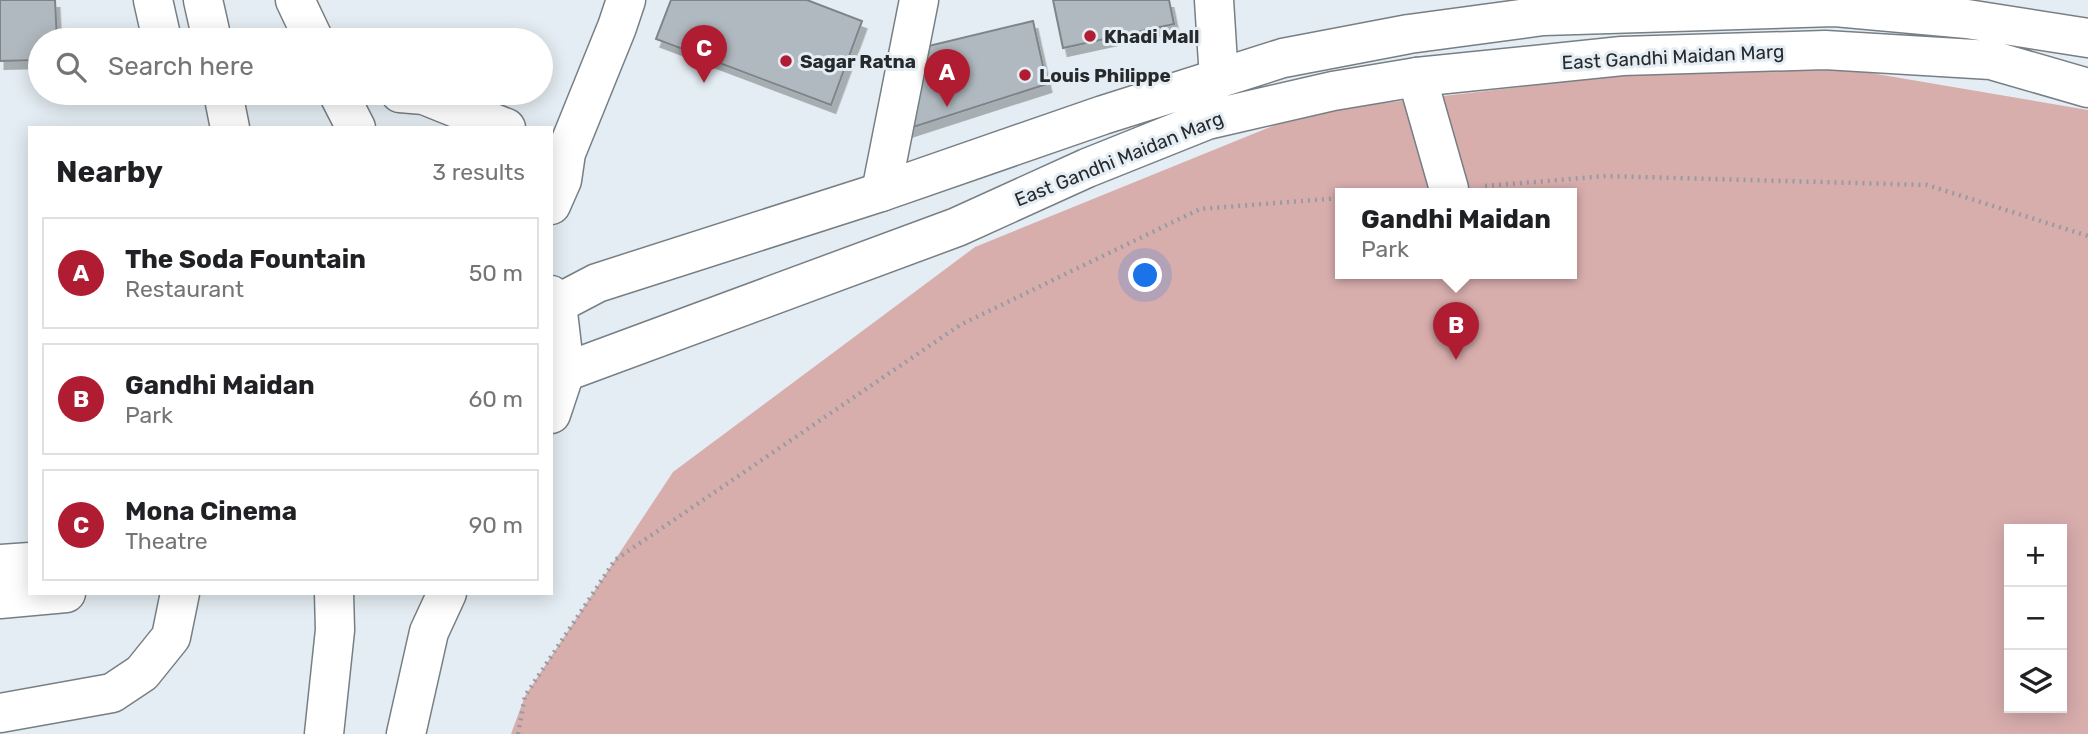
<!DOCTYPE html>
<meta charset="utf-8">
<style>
:root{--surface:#fff;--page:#f2f2f2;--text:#202124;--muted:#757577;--line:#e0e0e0;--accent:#b01c31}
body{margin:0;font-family:Rubik,sans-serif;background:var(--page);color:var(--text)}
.controls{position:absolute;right:21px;bottom:21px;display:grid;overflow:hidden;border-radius:0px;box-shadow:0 4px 18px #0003}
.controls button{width:63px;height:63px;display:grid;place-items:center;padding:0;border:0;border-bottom:2px solid var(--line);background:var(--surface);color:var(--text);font:35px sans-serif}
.you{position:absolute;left:1146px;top:276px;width:24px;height:24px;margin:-18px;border:5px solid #fff;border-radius:50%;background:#1a73e8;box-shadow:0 0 0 10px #1a73e833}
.badge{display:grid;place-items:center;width:46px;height:46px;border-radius:50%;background:var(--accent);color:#fff;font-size:23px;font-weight:700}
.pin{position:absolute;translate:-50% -58px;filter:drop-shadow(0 2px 4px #0008)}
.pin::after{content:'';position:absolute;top:37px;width:24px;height:21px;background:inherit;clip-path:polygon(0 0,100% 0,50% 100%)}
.popup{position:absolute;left:1335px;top:188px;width:242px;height:91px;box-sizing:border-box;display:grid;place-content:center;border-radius:0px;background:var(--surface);filter:drop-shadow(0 2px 5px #0005);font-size:23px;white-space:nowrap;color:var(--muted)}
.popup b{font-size:26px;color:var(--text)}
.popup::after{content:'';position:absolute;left:50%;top:100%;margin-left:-14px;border:14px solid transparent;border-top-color:var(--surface)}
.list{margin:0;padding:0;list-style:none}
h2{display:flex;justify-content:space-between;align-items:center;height:91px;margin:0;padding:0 28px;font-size:30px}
h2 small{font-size:23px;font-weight:400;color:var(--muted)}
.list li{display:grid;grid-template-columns:46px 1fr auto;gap:21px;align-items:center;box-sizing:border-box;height:112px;margin:0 14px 14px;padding:0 14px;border:2px solid var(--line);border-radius:0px}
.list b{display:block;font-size:26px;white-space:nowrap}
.list p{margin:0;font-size:23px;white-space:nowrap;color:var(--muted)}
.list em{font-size:23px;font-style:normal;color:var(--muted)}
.icon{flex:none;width:38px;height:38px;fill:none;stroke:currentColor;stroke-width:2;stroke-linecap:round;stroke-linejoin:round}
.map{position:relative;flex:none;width:2088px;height:734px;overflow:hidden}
.search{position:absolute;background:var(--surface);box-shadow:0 4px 18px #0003;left:28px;top:28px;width:525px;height:77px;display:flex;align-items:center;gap:18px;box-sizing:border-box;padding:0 24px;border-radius:38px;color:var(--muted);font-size:26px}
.panel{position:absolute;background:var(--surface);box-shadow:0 4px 18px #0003;left:28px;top:126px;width:525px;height:469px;border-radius:0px}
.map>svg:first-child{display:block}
</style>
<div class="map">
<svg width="2088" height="734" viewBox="0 0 2088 734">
<defs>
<filter id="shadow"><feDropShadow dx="4.5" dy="8" stdDeviation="0" flood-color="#0004"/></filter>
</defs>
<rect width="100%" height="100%" fill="#e4edf3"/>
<!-- green -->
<path fill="#d8aead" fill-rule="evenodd" d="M1777,57L2088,110V734H511L525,696L673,472L975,247L1307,112ZM1340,194H1572V274H1340ZM2009,529H2062V708H2009Z"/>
<!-- building -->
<path fill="#b0b9bf" stroke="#7d858a" stroke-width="2" filter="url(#shadow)" d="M0,0H55L57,40H40V60L0,61Z
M671,0H807L862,21L831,105L656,39Z
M1053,0H1169L1174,24L1063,48Z
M1033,21L1047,84L907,129L920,48Z"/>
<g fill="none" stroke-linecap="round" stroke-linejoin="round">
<!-- minor casing -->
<g stroke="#777f84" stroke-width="41">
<path id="minor" d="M153,0L162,40
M1214,0L1219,79
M1417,77L1449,189
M400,93L424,95L506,128
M881,192L919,0
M551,205L562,180L566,153L617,27L626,0
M0,564L30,562
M0,599L66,593
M0,713L112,693L142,673L171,637L180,593"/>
</g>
<!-- major casing -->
<g stroke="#777f84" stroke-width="41">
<path id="major" d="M203,0L212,40
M295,0L314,40
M223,93L230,128
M338,93L356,128
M551,295L557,304L565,372L551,414
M557,304L597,283L881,192L1103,115L1283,58L1409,34L1543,16L1835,7L1967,19L2088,38
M565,372L957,227L1087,168L1207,120L1333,91L1417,77L1622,56L1825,50L1991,60L2088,88
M324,734L335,630L334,593
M406,734L429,632L447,593"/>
</g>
<!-- path -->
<path stroke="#959ca1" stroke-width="4.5" stroke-dasharray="2 5" stroke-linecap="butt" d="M1485,186L1606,176L1927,185L2088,236
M1388,194L1413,192
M518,734L525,696L615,560L960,325L1200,209L1340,198"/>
<!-- minor -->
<use href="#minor" stroke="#fff" stroke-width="38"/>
<!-- major -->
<use href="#major" stroke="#fff" stroke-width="38"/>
</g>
<!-- markers -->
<g fill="#b01c31" stroke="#e4edf3" stroke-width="2.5">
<circle cx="1090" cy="36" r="7"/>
<circle cx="786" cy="61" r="7"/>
<circle cx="1025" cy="75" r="7"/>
</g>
<g text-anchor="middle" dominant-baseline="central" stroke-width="6" stroke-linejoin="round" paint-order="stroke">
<!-- poi labels -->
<g font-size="19" font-weight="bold" fill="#262a2c" stroke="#e4edf3" text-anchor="start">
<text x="1104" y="36">Khadi Mall</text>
<text x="800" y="61">Sagar Ratna</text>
<text x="1039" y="75">Louis Philippe</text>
</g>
<!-- street labels -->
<g font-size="19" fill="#262a2c" stroke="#e4edf3">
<text transform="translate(1673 57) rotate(-3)">East Gandhi Maidan Marg</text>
<text transform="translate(1119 159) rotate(-22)">East Gandhi Maidan Marg</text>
</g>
</g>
</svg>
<div class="controls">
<button>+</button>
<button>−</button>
<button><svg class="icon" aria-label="layers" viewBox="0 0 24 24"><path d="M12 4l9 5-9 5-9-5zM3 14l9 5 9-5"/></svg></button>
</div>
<div class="you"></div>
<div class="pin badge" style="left:947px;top:107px">A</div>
<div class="pin badge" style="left:1456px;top:360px">B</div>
<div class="popup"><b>Gandhi Maidan</b>Park</div>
<div class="pin badge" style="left:704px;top:83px">C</div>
<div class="search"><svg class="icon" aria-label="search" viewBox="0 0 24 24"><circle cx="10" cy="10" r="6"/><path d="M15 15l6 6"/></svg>Search here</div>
<section class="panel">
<h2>Nearby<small>3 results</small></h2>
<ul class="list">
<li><span class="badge">A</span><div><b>The Soda Fountain</b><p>Restaurant</p></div><em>50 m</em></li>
<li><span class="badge">B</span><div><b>Gandhi Maidan</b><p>Park</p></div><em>60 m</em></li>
<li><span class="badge">C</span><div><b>Mona Cinema</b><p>Theatre</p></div><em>90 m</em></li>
</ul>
</section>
</div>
